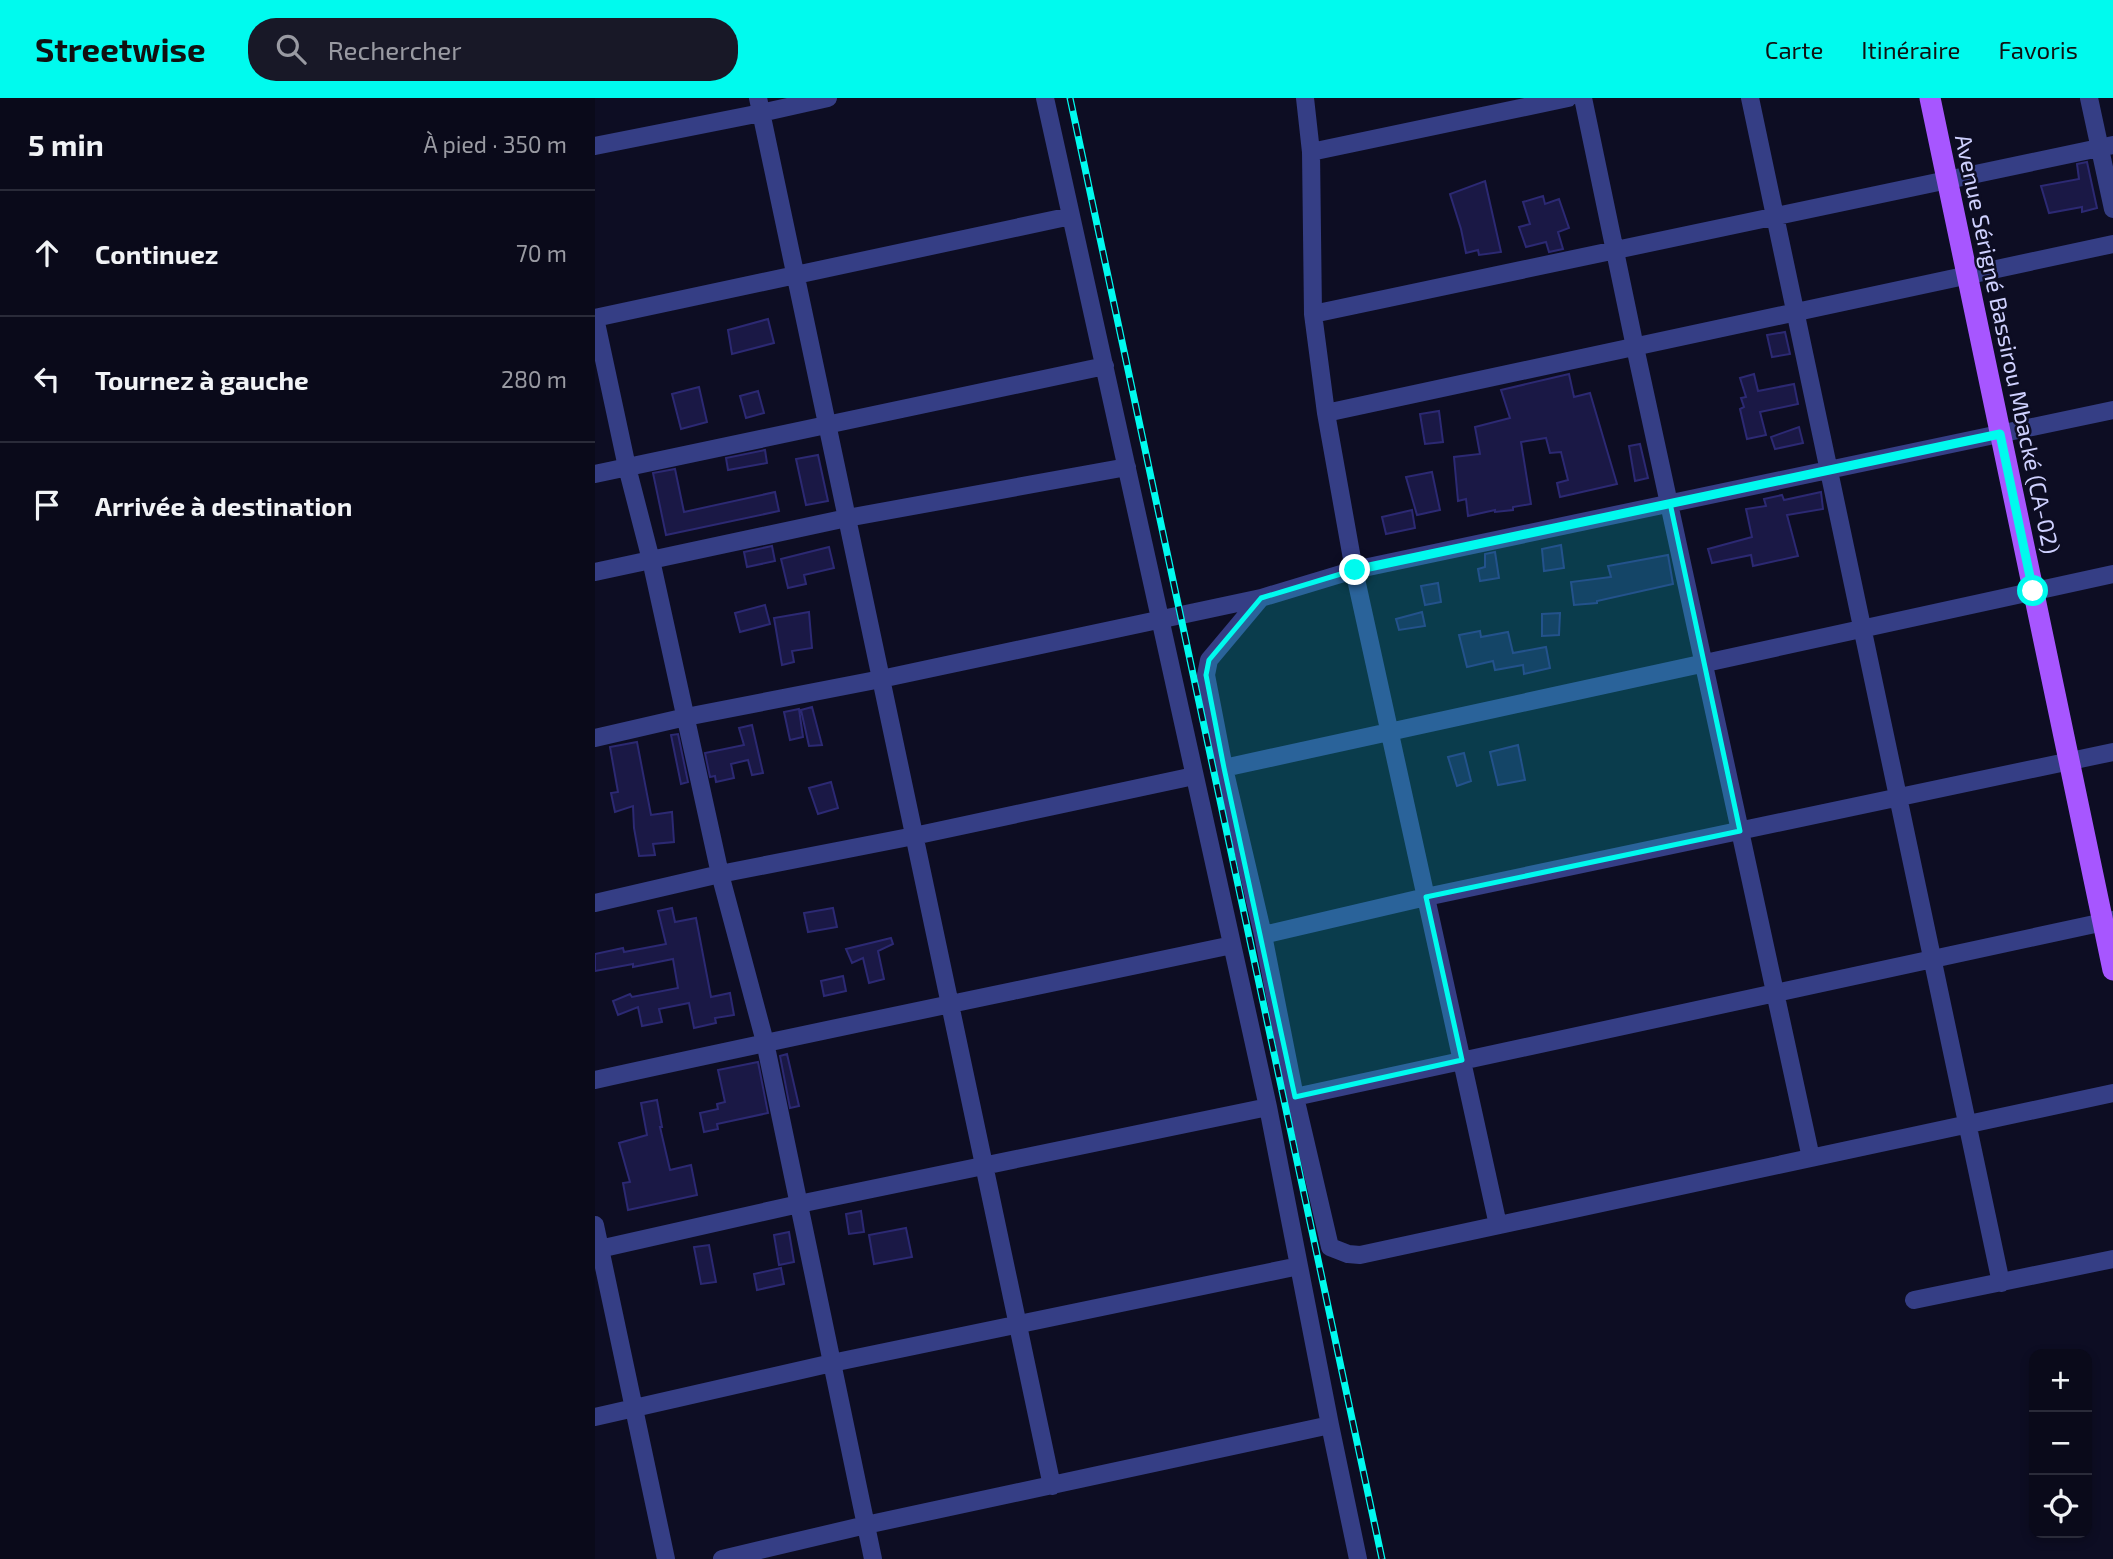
<!DOCTYPE html>
<html lang="fr">
<meta charset="utf-8">
<style>
:root{--surface:#0a0a1a;--page:#181827;--text:#f1f3f6;--muted:#999aa2;--line:#2a2b39;--accent:#00faee}
body{margin:0;font-family:"Exo 2",sans-serif;background:var(--page);color:var(--text)}
.controls{position:absolute;right:21px;bottom:21px;display:grid;overflow:hidden;border-radius:14px;box-shadow:0 4px 10px #0003}
.controls button{width:63px;height:63px;display:grid;place-items:center;padding:0;border:0;border-bottom:2px solid var(--line);background:var(--surface);color:var(--text);font:35px sans-serif}
.stop{position:absolute;width:21px;height:21px;margin:-16px;border:5px solid #00faee;border-radius:50%;background:#fff}
.stop.end{background:#00faee;border-color:#fff;box-shadow:0 2px 7px #0008}
.list{margin:0;padding:0;list-style:none}
h2{display:flex;justify-content:space-between;align-items:center;height:91px;margin:0;padding:0 28px;font-size:30px}
h2 small{font-size:23px;font-weight:400;color:var(--muted)}
.list li{display:grid;grid-template-columns:46px 1fr auto;gap:21px;align-items:center;box-sizing:border-box;height:126px;padding:0 28px;border-top:2px solid var(--line)}
.list b{display:block;font-size:26px;white-space:nowrap}
.list em{font-size:23px;font-style:normal;color:var(--muted)}
.icon{flex:none;width:38px;height:38px;fill:none;stroke:currentColor;stroke-width:2;stroke-linecap:round;stroke-linejoin:round}
.map{position:relative;flex:none;width:1518px;height:1461px;overflow:hidden}
header{display:flex;align-items:center;gap:42px;box-sizing:border-box;height:98px;padding:0 35px;background:var(--accent);color:#111}
header strong{font-size:33px}
nav{display:flex;gap:38px;margin-inline-start:auto;font-size:24px}
.search{width:490px;height:63px;background:var(--page);display:flex;align-items:center;gap:18px;box-sizing:border-box;padding:0 24px;border-radius:28px;color:var(--muted);font-size:26px}
main{display:flex}
aside{flex:1;background:var(--surface)}
.map>svg:first-child{display:block}
</style>
<header>
<strong>Streetwise</strong>
<div class="search"><svg class="icon" aria-label="search" viewBox="0 0 24 24"><circle cx="10" cy="10" r="6"/><path d="M15 15l6 6"/></svg>Rechercher</div>
<nav><a>Carte</a><a>Itinéraire</a><a>Favoris</a></nav>
</header>
<main>
<aside>
<h2>5 min<small>À pied · 350 m</small></h2>
<ul class="list">
<li><svg class="icon" aria-label="ahead" viewBox="0 0 24 24"><path d="M12 20V5M6 11l6-6 6 6"/></svg><div><b>Continuez</b></div><em>70 m</em></li>
<li><svg class="icon" aria-label="left" viewBox="0 0 24 24"><path d="M17 20v-9H6M10 6l-5 5 5 5"/></svg><div><b>Tournez à gauche</b></div><em>280 m</em></li>
<li><svg class="icon" aria-label="arrive" viewBox="0 0 24 24"><path d="M6 21V4h12l-3 4 3 4H6"/></svg><div><b>Arrivée à destination</b></div></li>
</ul>
</aside>
<div class="map">
<svg width="1518" height="1461" viewBox="0 0 1518 1461">
<rect width="100%" height="100%" fill="#0d0d23"/>
<!-- building -->
<path fill="#1a1845" stroke="#2c2973" stroke-width="2" d="M1492,64L1502,110L1487,114V109L1454,115L1446,88L1484,81L1482,66Z
M890,83L906,154L884,157L883,152L871,155L866,131L855,96Z
M948,98L950,106L964,101L974,130L963,134L968,151L954,154L951,144L931,149L924,129L935,126L928,104Z
M173,221L179,245L137,256L133,232Z
M1190,234L1195,256L1177,259L1172,237Z
M974,276L979,299L995,295L1022,386L965,399L962,385L973,382L966,354L955,355L951,340L926,344L936,406L918,409V412L900,414V412L873,418L871,401L863,403L859,359L885,356L880,329L915,320L906,292Z
M1159,276L1163,293L1199,286L1203,306L1165,314L1171,337L1152,341L1145,311L1149,309L1146,300L1151,299L1145,280Z
M104,289L112,324L86,331L77,296Z
M163,293L169,315L151,320L145,298Z
M844,313L848,344L830,346L825,316Z
M1204,329L1208,345L1180,351L1176,339Z
M1045,346L1053,380L1040,383L1034,348Z
M170,352L172,365L133,372L131,360Z
M223,357L233,403L211,407L201,361Z
M80,371L89,414L180,394L184,413L71,437L58,375Z
M837,374L845,412L822,417L811,379Z
M1226,394L1228,411L1192,417L1203,458L1158,468L1156,457L1117,465L1113,451L1157,439L1151,411L1171,408L1169,401L1187,397L1189,402Z
M817,412L820,430L791,436L787,419Z
M966,447L969,470L949,473L947,451Z
M177,448L180,463L152,469L149,454Z
M234,449L239,470L209,477L211,486L193,490L186,461Z
M900,454L904,480L885,483L883,471L890,469V456Z
M1073,457L1078,486L1002,503V505L979,507L976,484L1016,479L1013,468Z
M843,485L846,504L830,507L826,488Z
M170,507L175,526L145,534L140,515Z
M214,514L217,550L197,553L199,564L187,567L179,520Z
M827,514L830,528L804,532L801,521Z
M965,515L964,537L947,538V516Z
M885,533L886,539L913,534L918,555L951,549L955,570L929,576L928,567L900,572L898,563L872,569L864,537Z
M217,609L227,647L214,648L206,612Z
M204,611L208,639L195,642L189,614Z
M157,627L168,675L157,677L153,662L136,666L139,680L121,684L120,678L115,679L110,655L149,647L144,630Z
M83,636L93,684L86,686L76,637Z
M42,644L56,717L77,714L79,744L58,746L60,757L44,758L39,730L38,708L20,714L16,695L23,694L15,649Z
M923,647L930,682L903,687L895,654Z
M869,655L876,683L862,688L853,659Z
M236,684L243,710L223,716L214,690Z
M77,810L80,824L101,820L116,899L135,895L139,917L120,920L121,925L99,930L94,905L64,911L67,924L47,928L43,909L23,917L18,903L35,896L37,899L83,890L78,861L38,869V866L0,873V856L28,850L29,854L71,846L63,813Z
M238,810L242,829L213,834L209,815Z
M296,840L298,846L283,853L289,881L274,885L268,860L257,865L251,851Z
M248,878L251,893L229,898L226,883Z
M192,956L204,1008L195,1010L185,958Z
M163,964L173,1015L122,1026L123,1031L109,1034L105,1015L123,1011L122,1006L130,1004L123,972Z
M62,1002L67,1029H65L75,1072L96,1067L102,1097L33,1112L28,1085L35,1084L24,1045L52,1037L46,1005Z
M266,1113L269,1134L254,1136L251,1116Z
M311,1130L317,1159L279,1166L274,1137Z
M194,1134L199,1164L184,1167L179,1137Z
M114,1147L121,1184L106,1186L99,1149Z
M186,1170L189,1186L162,1192L159,1176Z"/>
<g fill="none" stroke-linecap="round" stroke-linejoin="round">
<!-- minor -->
<path stroke="#353e85" stroke-width="18" d="M163,0L457,1388
M450,0L673,1009L735,1327L763,1461
M710,0L716,54L718,216L731,315L759,472L903,1127
M988,0L1040,249L1216,1060
M1155,0L1406,1185
M1494,0L1518,111
M0,48L166,15L233,0
M716,54L973,0
M718,216L1518,47
M0,220L32,369L56,462L125,776L170,944L278,1461
M0,220L476,118
M1518,312L759,472L666,500L614,562L611,577L629,670L668,837L700,999L735,1149L753,1156L765,1157L1518,995
M731,315L1518,146
M0,376L510,268
M0,474L252,420L532,369
M0,640L91,619L286,581L666,500
M629,670L1518,476
M0,805L125,776L319,738L599,678
M668,837L831,799L1518,654
M0,982C212,935 425,892 637,847
M700,999L1518,822
M0,1127L71,1461
M0,1152L204,1106L673,1009
M1319,1202L1518,1161
M0,1319L237,1265L704,1168
M127,1461L271,1427L735,1327"/>
<!-- major -->
<path stroke="#a756ff" stroke-width="21" d="M1335,0L1518,872"/>
<!-- rail casing -->
<g stroke="#00faee" stroke-width="7">
<path id="rail" d="M475,0L787,1461"/>
</g>
<!-- rail -->
<use href="#rail" stroke="#0d0d23" stroke-width="4.5" stroke-dasharray="13" stroke-linecap="butt"/>
</g>
<g fill="none" stroke-linecap="round" stroke-linejoin="round">
<!-- route -->
<path stroke="#00faee" stroke-width="9" d="M760,472L1405,336L1438,493"/>
</g>
<!-- marked area -->
<path fill="#00faee" fill-opacity="0.2" stroke="#00faee" stroke-width="5" stroke-linejoin="round" d="M1075,405L1145,733L831,799L867,962L700,999L629,670L611,577L614,562L666,500L759,472Z"/>
<g text-anchor="middle" dominant-baseline="central" stroke-width="5" stroke-linejoin="round" paint-order="stroke">
<!-- street labels -->
<g font-size="23" fill="#cfd1ff" stroke="#0d0d23">
<text transform="translate(1413 246) rotate(78)">Avenue Sérigné Bassirou Mbacké (CA-02)</text>
</g>
</g>
</svg>
<div class="controls">
<button>+</button>
<button>−</button>
<button><svg class="icon" aria-label="locate" viewBox="0 0 24 24"><circle cx="12" cy="12" r="6"/><path d="M12 2v4M12 18v4M2 12h4M18 12h4"/></svg></button>
</div>
<div class="stop" style="left:1438px;top:493px"></div>
<div class="stop end" style="left:760px;top:472px"></div>
</div>
</main>
